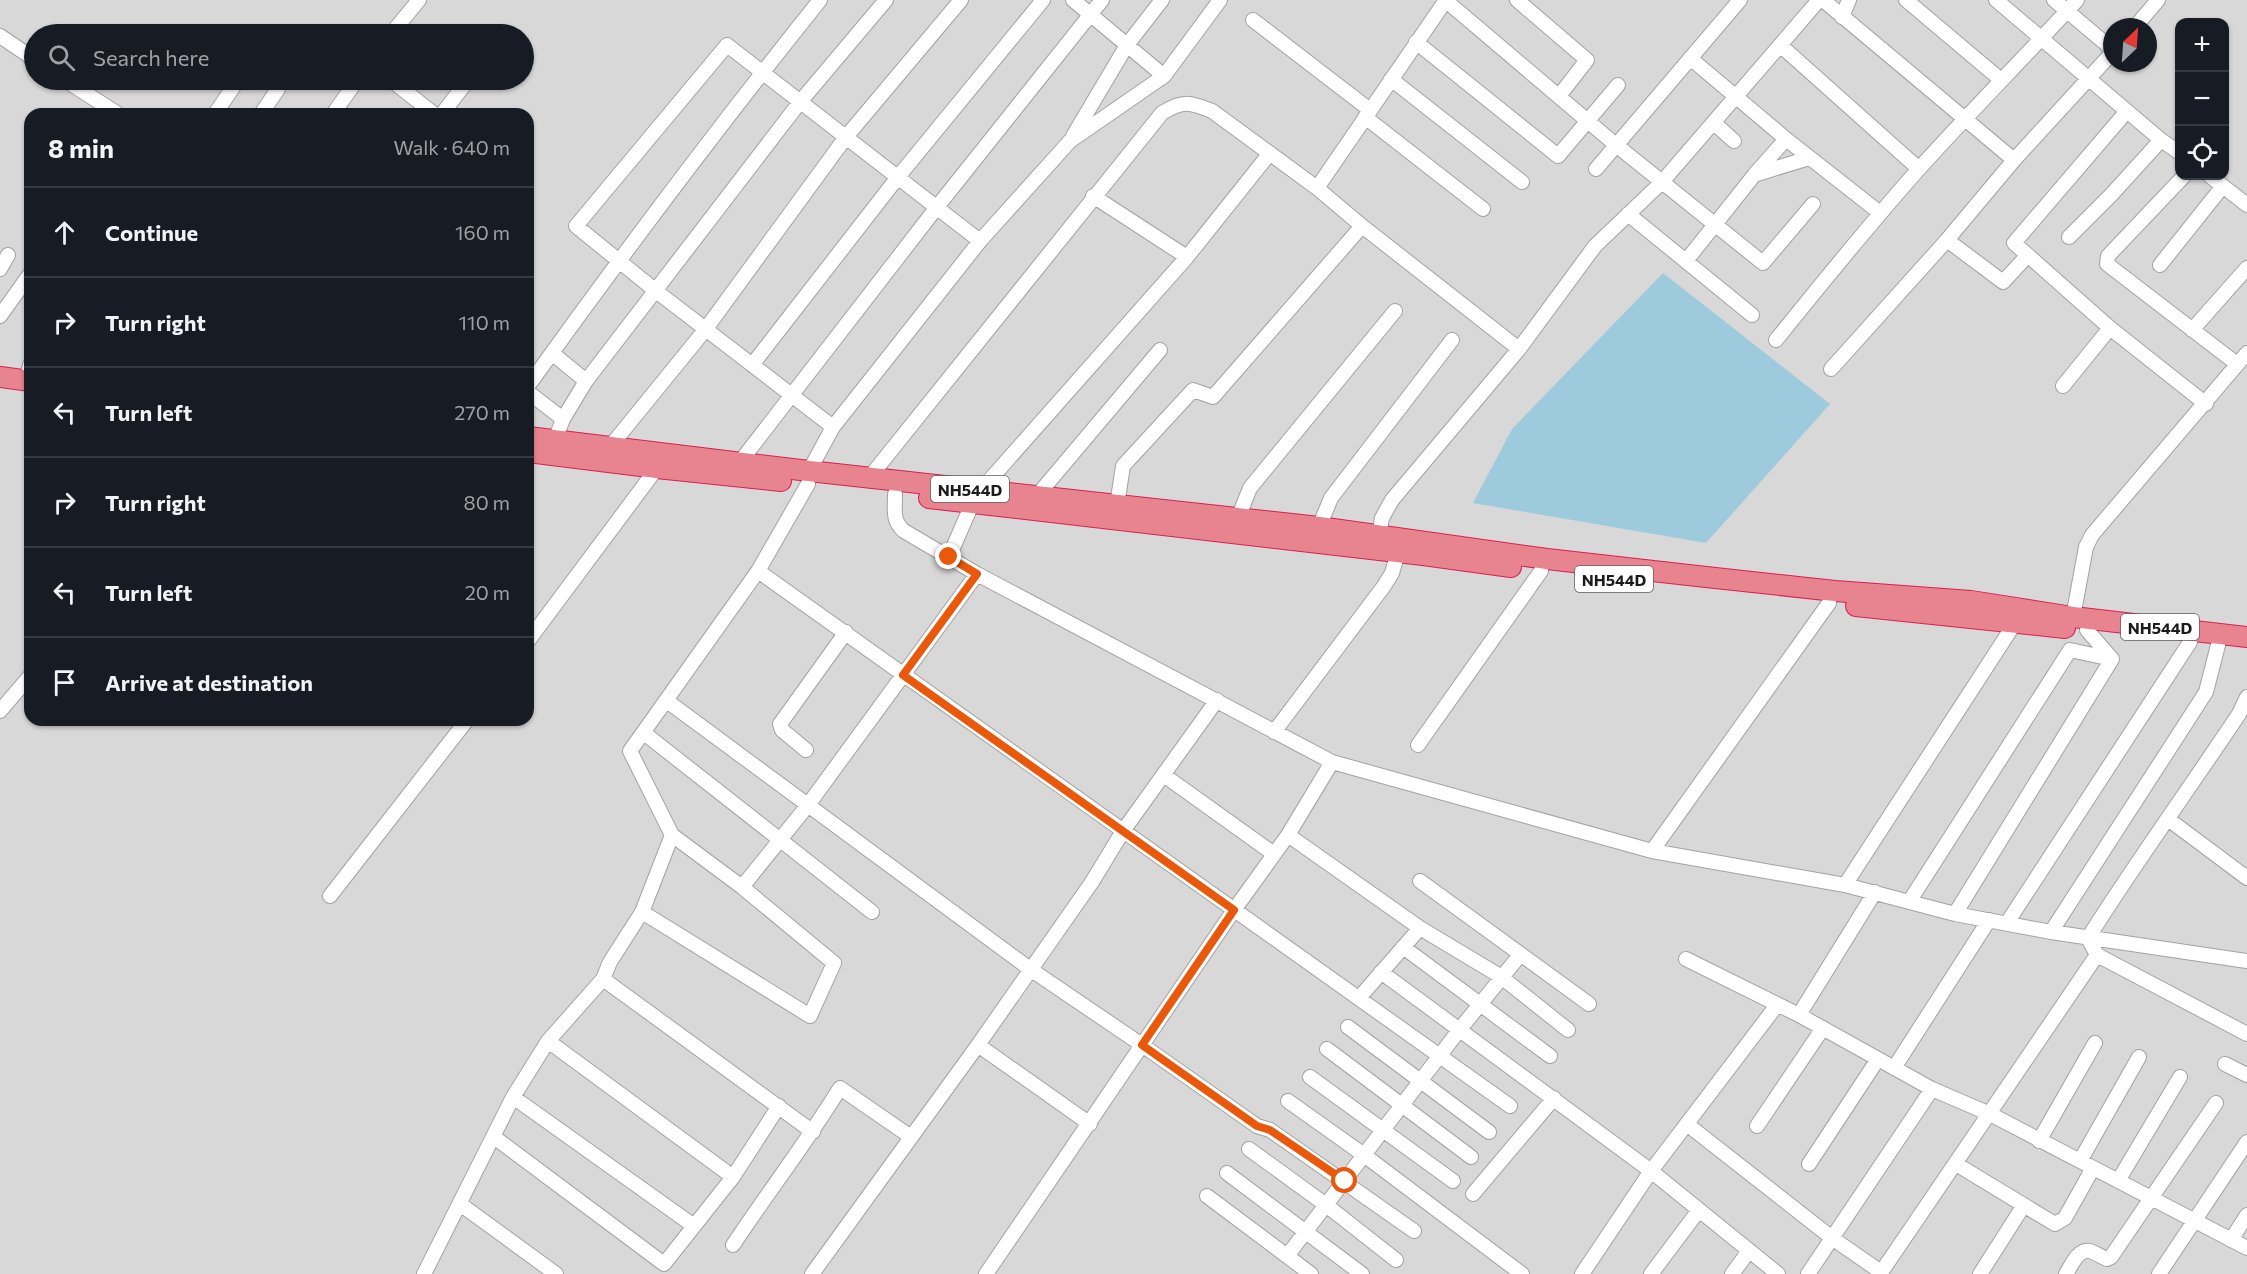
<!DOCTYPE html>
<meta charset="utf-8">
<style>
:root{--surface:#171b24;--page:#242831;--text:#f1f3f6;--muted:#9ea1a6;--line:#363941}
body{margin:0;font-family:Commissioner,sans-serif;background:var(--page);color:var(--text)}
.controls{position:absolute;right:18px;top:18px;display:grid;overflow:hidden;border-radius:12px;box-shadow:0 2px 4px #0004}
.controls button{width:54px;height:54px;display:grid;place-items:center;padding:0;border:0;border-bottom:2px solid var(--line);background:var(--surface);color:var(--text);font:30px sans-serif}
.compass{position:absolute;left:2103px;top:18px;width:54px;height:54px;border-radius:50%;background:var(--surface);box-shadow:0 2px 4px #0004;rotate:25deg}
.stop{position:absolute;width:18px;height:18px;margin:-14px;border:4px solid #ea580c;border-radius:50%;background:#fff}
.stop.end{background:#ea580c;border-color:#fff;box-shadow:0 2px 6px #0008}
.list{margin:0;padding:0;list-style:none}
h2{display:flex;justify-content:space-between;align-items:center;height:78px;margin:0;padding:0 24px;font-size:26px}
h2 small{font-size:20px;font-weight:400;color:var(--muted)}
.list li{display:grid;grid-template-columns:39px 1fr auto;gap:18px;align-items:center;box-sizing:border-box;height:90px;padding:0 24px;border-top:2px solid var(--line)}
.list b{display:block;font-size:22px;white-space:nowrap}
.list em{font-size:20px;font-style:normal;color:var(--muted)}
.icon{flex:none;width:33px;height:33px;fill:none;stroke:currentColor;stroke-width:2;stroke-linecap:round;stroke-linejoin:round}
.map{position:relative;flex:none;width:2247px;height:1274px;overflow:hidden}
.search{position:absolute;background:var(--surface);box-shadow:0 2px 4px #0004;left:24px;top:24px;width:510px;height:66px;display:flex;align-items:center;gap:15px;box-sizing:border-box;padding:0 21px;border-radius:33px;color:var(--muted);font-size:22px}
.panel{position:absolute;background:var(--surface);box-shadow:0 2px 4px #0004;left:24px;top:108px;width:510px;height:618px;border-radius:18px}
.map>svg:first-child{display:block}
</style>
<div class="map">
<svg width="2247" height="1274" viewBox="0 0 2247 1274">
<rect width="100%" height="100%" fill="#edeae0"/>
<!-- residential -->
<path fill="#d9d8d8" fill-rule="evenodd" d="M0,0H2247V1274H0ZM2180,22H2224V176H2180ZM2112,27H2148V63H2112ZM34,34H524V80H34ZM30,114H528V720H30Z"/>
<!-- water -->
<path fill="#9ecadd" d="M1663,273L1830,404L1706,543L1473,503L1512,429Z"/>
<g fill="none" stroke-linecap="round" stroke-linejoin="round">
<!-- minor casing -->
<g stroke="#a2a2a2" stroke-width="16">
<path id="minor" d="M1073,0L1164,76
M1445,0L1616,145L1763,263L1813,204
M1517,0L1587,60L1559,96
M1823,0L2014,160
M1906,0L2001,80
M1996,0L2161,140L2180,153
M2054,0L2112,49
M1842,17L1849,0
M1253,20L1370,110
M2135,27L2158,0
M391,34L419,0
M0,36L34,59
M1416,42L1558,156L1618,85
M1780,45L1919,169
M1690,58L1786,139L1880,213
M1391,79L1522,182
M65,80L118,114
M391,80L434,114
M2127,111L2014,243L2110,328L2206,404
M215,114L236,83
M261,114L278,89
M333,114L357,80
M442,114L468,80
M1365,117L1483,209
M1714,123L1734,141
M1073,136L1127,45L1162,0
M1596,169L1740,0
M1757,174L1809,158
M2184,176L2108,256L2107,264L2237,364
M2210,176L2247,205
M1317,188L1446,0
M1093,196L1187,257
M1628,214L1752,315
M2069,237L2112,194L2161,140
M1947,240L2003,282L2028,255
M1686,261L1755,174L1786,139
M2160,265L2223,186
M0,269L8,255
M0,316L30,274
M2192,330L2247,268
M1776,340C1822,283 1868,226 1917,171C1969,113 2024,58 2077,0
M552,353L586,381
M752,365L898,177L1043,0
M1831,369L1947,240L2014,160L2112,53
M26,380L30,365
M528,386C622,255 719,126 820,0
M2063,386L2110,328
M528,392L563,419
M833,427L656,291L576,226L727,45L980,241
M555,440L563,419L586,381L800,102L886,0
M609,448L705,330L846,137L961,0
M740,462L937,207L1102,0
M809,471L833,427L980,241L1070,141L1164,76L1220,0
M869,478L1162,113C1183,100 1190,102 1212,111L1317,188L1362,226L1519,349
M980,491L1187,257L1270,153
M895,494C895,509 892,521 904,531L977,574L1332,762L1652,851L1845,885L1955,914L2051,932L2247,961
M1036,497L1160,350
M1117,505L1123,466L1193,390L1213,397L1362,226
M1238,518L1250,488L1395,311
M1319,527L1331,498L1452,340
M1379,535L1382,518L1392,500L1519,349L1595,246L1662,182L1819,0
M949,557L972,504
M758,571L1510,1106
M2073,617L2086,547L2092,535L2247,353
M528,641L657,468
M2247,697L2239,714C2189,789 2136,862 2088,938L2097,955L2247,1034
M667,701L1030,969L1142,1045L1257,1126L1270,1130L1414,1231
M0,711L30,676
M1274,732L1384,586L1392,573L1398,552
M644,733L872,912
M1418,745L1541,571
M806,750L782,730L780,724L846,632
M1165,776L1274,854
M2168,819L2247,878
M1288,835L1420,928L1500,976L1568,1030
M1652,851L1829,603
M1420,881L1589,1004
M1845,885L2015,623
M742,887L808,805L977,574
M330,896L467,720
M1909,902L2070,650L2112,659
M642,912L810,1016L834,963L742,887L672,835
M1955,914L2112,659L2087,630
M2007,923L2190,642
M2051,932L2206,692L2218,645
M1403,947L1550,1056
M1686,959L1799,1015L1932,1089L1990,1114L2247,1248
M1381,972L1651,1171L1778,1274
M603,979L813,1132
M1359,998L1420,928
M1799,1015L1875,892
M1348,1027L1489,1132
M548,1041L733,1177
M978,1045L1090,1124
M1327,1049L1471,1157
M2225,1064L2247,1075
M1894,1068L1989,920
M1310,1077L1453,1181
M513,1097L694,1226
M1288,1101L1364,1155L1522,1274
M1688,1125L1832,1238L1881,1272
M1757,1126L1823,1028
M494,1137L664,1264L733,1177L779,1106
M2039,1141L2095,1043
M1249,1149L1326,1205L1396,1260
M2080,1161L2139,1057
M1809,1164L1878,1059
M1956,1164L2055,1224L2065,1218L2093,1168
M1227,1173L1362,1274
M2118,1181L2180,1077
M1473,1194L1554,1098
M1207,1196L1311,1274
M460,1204L556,1274
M2231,1240L2247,1215
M733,1245C768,1192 807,1142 840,1088L911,1137
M1287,1256L1460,1029L1520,955
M424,1274L513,1097L548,1041L603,979L610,962L642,912L672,835L630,751L758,571L808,484
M812,1274L978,1045L1092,882L1123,831L1217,700
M986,1274L1234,910L1288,835L1332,762
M1582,1274L1651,1171L1777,1005
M1651,1274L1699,1210
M1732,1274L1749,1251
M1808,1274L1932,1089
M1880,1274L2097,955
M1980,1274L2024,1205
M2066,1274C2071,1266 2078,1249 2089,1251C2095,1252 2101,1257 2107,1259L2111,1257L2216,1103
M2159,1274L2247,1142"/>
</g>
<!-- highway casing -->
<g stroke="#da1e51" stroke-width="22">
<path id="highway" d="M0,377L30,381
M528,437L809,471L1319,527L1547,559L1706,577L1835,591L1971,601L2073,617L2247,637
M528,452L657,468L781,481
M929,498L1423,555L1511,567
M1856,606L2065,628"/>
</g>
<!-- minor -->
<use href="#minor" stroke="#fff" stroke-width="14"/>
<!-- highway -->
<use href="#highway" stroke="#e8848f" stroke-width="20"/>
</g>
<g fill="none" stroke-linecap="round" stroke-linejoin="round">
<!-- route -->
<path stroke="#ea580c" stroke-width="8" d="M949,557L977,574L903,675L1234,910L1142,1045L1257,1126L1270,1130L1345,1181"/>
</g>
<g text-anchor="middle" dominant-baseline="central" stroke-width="6" stroke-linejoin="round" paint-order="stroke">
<!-- shield labels -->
<g fill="#fff" stroke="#5f5f5f" stroke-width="1.5">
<rect x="931" y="476" width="78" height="26" rx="4.5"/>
<rect x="1575" y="566" width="78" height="26" rx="4.5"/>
<rect x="2121" y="614" width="78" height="26" rx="4.5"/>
</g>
<g font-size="16" font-weight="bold" fill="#1b1b1b">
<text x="970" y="489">NH544D</text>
<text x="1614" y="579">NH544D</text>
<text x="2160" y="627">NH544D</text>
</g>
</g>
</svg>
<div class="controls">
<button>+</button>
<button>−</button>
<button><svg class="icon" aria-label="locate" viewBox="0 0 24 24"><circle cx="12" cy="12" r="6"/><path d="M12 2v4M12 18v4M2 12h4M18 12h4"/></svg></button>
</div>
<svg class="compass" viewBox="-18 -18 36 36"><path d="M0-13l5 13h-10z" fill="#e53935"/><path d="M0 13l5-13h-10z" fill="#9ea1a6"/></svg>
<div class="stop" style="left:1345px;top:1181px"></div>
<div class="stop end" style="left:949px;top:557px"></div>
<div class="search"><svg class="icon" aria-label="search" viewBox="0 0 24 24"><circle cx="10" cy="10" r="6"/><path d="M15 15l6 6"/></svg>Search here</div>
<section class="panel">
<h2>8 min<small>Walk · 640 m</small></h2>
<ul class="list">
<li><svg class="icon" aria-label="ahead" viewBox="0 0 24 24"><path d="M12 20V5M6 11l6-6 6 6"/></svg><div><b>Continue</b></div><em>160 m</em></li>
<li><svg class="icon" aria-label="right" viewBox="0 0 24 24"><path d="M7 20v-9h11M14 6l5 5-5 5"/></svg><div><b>Turn right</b></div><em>110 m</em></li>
<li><svg class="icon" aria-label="left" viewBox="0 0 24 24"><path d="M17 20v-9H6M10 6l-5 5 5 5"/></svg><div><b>Turn left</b></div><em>270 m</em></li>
<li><svg class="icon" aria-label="right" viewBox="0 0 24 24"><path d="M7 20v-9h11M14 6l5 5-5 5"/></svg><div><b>Turn right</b></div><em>80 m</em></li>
<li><svg class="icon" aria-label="left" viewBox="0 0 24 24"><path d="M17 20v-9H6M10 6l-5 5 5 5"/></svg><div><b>Turn left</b></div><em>20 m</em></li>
<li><svg class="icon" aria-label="arrive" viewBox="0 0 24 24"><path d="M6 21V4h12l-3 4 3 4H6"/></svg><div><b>Arrive at destination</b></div></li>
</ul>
</section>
</div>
